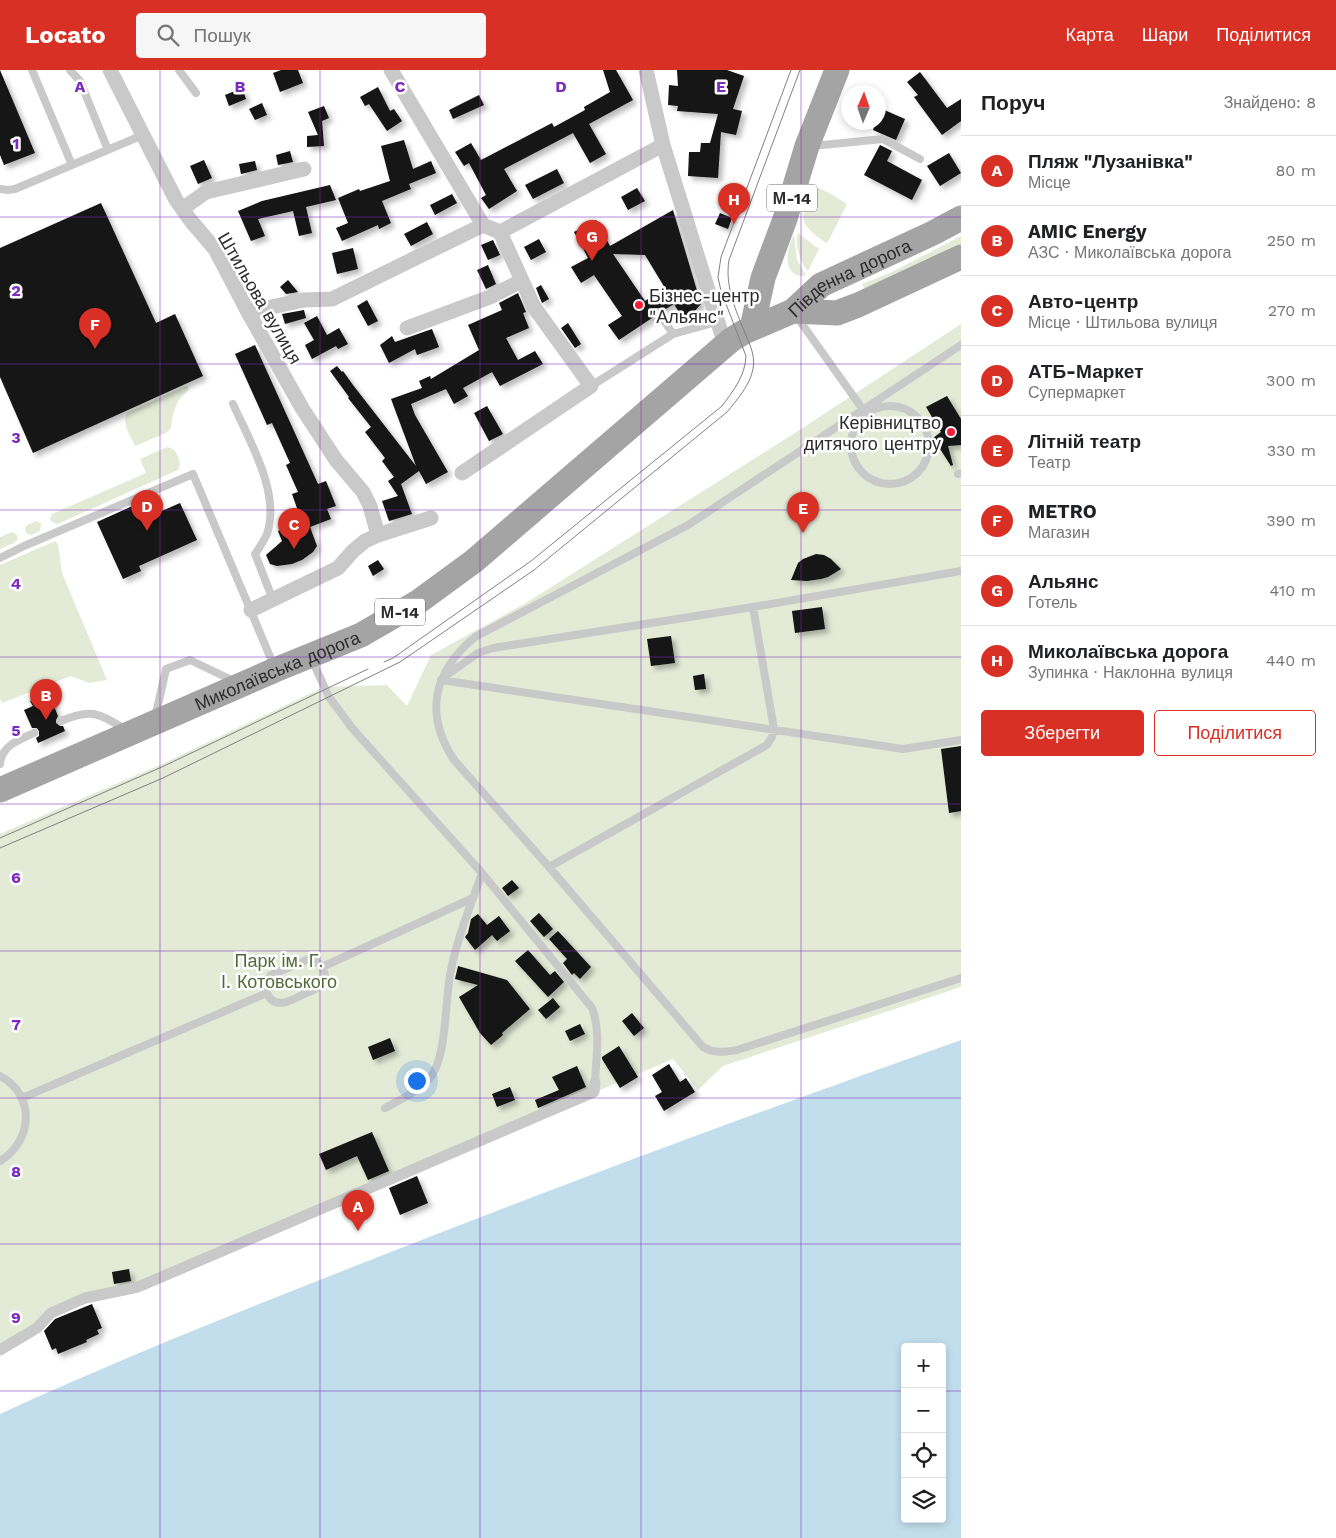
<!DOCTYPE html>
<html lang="uk">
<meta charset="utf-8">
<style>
:root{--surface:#fff;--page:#f6f6f6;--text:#202124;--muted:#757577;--line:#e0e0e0;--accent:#d93025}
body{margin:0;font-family:"Work Sans",sans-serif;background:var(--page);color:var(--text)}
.controls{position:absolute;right:15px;bottom:15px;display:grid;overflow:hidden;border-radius:5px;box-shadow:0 2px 8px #0003}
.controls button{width:45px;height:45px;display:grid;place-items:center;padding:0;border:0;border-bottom:1px solid var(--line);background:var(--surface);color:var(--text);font:25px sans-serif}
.compass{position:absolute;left:841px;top:15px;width:45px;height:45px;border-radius:50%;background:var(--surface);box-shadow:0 2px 8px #0003;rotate:2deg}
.you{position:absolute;left:416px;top:1010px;width:18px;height:18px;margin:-12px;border:4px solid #fff;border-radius:50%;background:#1a73e8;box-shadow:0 0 0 8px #1a73e833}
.badge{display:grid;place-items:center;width:32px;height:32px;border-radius:50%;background:var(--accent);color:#fff;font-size:16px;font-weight:700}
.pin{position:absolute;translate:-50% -41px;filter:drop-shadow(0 1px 2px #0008)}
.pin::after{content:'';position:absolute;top:26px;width:18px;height:15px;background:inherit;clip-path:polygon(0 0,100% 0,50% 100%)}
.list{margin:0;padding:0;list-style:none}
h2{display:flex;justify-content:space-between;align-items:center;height:65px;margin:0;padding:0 20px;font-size:21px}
h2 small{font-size:16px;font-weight:400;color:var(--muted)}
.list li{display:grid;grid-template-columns:32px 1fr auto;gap:15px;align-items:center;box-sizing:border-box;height:70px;padding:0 20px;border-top:1px solid var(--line)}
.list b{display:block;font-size:19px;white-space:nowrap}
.list p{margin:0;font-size:16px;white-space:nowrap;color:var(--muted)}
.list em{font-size:16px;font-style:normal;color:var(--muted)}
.actions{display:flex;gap:10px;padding:15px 20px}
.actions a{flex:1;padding:11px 0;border:1px solid var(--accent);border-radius:5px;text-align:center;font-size:18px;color:var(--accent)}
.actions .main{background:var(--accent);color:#fff}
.icon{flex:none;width:28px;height:28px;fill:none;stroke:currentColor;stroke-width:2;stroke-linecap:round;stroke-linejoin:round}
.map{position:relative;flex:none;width:961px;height:1468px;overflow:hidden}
header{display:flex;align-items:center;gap:30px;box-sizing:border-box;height:70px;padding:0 25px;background:var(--accent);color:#fff}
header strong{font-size:24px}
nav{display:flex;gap:28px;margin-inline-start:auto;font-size:18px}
.search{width:350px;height:45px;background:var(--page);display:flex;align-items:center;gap:12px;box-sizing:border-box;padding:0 18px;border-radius:5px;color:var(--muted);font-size:19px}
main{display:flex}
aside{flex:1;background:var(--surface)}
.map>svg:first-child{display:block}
</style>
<header>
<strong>Locato</strong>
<div class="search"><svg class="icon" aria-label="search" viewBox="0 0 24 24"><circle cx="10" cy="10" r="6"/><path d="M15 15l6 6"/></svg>Пошук</div>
<nav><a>Карта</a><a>Шари</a><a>Поділитися</a></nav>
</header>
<main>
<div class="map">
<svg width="961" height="1468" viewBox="0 0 961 1468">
<defs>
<filter id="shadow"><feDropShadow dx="4" dy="4" stdDeviation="2.5" flood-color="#0004"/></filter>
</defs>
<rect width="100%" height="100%" fill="#fff"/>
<!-- green -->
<path fill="#e3ebd7" d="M817,117L833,125L847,134L828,172L826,173C817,166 802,157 803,145Z
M798,163L819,179L808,201C799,192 795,175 798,163Z
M794,165L797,190L806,205L803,206C781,206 787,177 794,165Z
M961,166V174L894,207L864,218L862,214L892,202Z
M961,254V917L723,996L698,1020L673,989L138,1217L85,1228L0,1280V764L162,694L324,617L387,615L407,636L431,585L526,533L798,361Z
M187,315L189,319L178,331L173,344L171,358L166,363L135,376C131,367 121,353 127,343Z
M167,377C176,378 179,387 180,395L178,400L60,453L56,454L51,451L50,449L52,444L146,403L140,389Z
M36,451L41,453L40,461L31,465L26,463L25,458L27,455Z
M12,462L17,465V470L14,473L0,479V467Z
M55,471L58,474L62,503L107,610L89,613L71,606L2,633L0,629V495Z"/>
<!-- water -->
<path fill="#c2deed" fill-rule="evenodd" d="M961,970V1468H0V1344C124,1287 251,1237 378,1187C571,1111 766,1039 961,970ZM905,1277H942V1449H905Z"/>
<!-- building -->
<path fill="#131313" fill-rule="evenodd" filter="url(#shadow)" d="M0,0L35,83L4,95L0,85Z
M281,0H298L303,13L280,22L273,3Z
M603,0H616L633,30L589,54L606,84L590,93L573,63L504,99L517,121L489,139L481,128L486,125L469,93L464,96L455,82L471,73L481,90L552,53L554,57L585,40L584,37L610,22Z
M677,0H727L744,6L733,39L742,41L736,65L721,62L718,108L688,106L689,82H700L701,73H710L718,44L677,41L678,36L668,35L669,15L678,16Z
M920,2L947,38L961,29V51L942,65L914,27L918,25L907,12Z
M378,17L390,41L394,39L402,51L387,61L369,34L365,36L360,27Z
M242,18L246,29L229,36L225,25Z
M479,25L484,35L453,49L449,40Z
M262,33L267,45L255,50L249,39Z
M324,36L329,48L322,51L324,76L307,77V66L318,65L308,42Z
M882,39L905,49L896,70L873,60L876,52H878V47Z
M404,70L413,99L431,91L436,103L409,114L411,119L382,131L391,153L379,159L378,155L342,171L336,158L348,153L338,128L359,119L360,121L390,111L381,76Z
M880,75L892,81L887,91L922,110L912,130L864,105Z
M290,81L293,92L278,95L276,85Z
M949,83L961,103L940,116L927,96Z
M204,90L212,108L198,114L190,96Z
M255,91L257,100L241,104L239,94Z
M557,99L564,113L533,129L525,115Z
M330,115L336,130L306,137L312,163L299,166L293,141L258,149L265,166L251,171L238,141L262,131Z
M637,118L645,131L628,140L621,127Z
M452,124L457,133L435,145L430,135Z
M101,133L156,253L175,244L203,306L33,383L0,307V178Z
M673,140L701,234L692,244L683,249L674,234L664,240L661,238H656L654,241L655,246L619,270L608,255L622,246L594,205L581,213L571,197L588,188L574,162L596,150L610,176ZM613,184L645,185L665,218L645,231Z
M720,143L732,148L728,159L715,154Z
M427,152L433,164L411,176L404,164Z
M539,169L546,182L531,190L524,177Z
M493,170L500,185L488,190L481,175Z
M353,178L358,199L337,204L332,183Z
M488,195L496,214L486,219L477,200Z
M288,210L298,222L286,224L280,217Z
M541,215L549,229L542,233L536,218Z
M518,223L526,242L523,243L529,258L506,268L518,290L535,281L543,294L500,316L492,302L463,318L468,326L454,334L446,319L411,334L415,345L448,402L426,414L419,401L401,414L412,444L389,451L382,431L398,426L388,411L394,407L382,391L385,388L365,362L371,357L348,328L349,327L330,301L337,296L342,302L343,301L353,315L416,396L391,329L422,318L419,311L430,306L431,309L479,280L468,255L502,240L499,233Z
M367,230L378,251L368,256L357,236Z
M304,240L306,248L285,254L282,244Z
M317,246L327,265L339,258L348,274L338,279L336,276L312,289L305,275L314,270L304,253Z
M568,253L581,274L575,278L561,258Z
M432,259L439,277L417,285L415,279L389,293L380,275L392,266L395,272Z
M255,275L318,414L326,411L336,436L327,439L331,449L310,457L317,476L313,482L302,490L292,494L277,496L270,494L266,485L282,471L278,461L294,454L289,444L298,441L292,424L298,422L286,395L290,393L272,353L267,355L235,284Z
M947,326L961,349V375L948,376L953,395L951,396L933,368L941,362L926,337Z
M487,336L503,364L489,371L474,343Z
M148,429L155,444L180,433L197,470L139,496L141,501L123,509L97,452Z
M816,484L824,485L831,489L841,499L828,507L821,509L807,511L791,510L798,493L803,489Z
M378,490L384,499L373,506L368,496Z
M822,537L825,559L795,563L792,541Z
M671,566L675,593L651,596L647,569Z
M704,604L706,619L695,620L693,606Z
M42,625L45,631L51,629L58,646L56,650V653L60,656H63L65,661L38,673L36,668L39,666V661L37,658H32L24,640L33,636L30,631Z
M961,676V741L949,743L941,679Z
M512,810L519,818L508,826L502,818Z
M539,843L553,859L544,867L530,851Z
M478,844L487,855L499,846L510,861L497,871L492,865L475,880L465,867L468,863L471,849Z
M558,861L591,897L580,909L574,903L572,905L563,893L567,889L549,869Z
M528,880L550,905L555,901L564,912L548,927L515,891Z
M458,896L507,910L530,939L502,963L503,965L491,975L480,963L459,927L478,915L455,909Z
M553,928L560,937L546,949L538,940Z
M632,943L644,958L634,966L622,951Z
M580,954L585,964L570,971L565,961Z
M390,968L395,981L373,990L368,977Z
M619,976L638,1007L620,1018L602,989V987Z
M669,994L680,1012L686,1008L695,1022L664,1041L655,1026L662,1022L652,1005Z
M577,996L586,1017L538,1038L535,1030L559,1020L552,1007Z
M510,1017L515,1030L497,1037L492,1024Z
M372,1062L389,1101L368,1110L357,1086L326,1100L319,1084Z
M417,1106L428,1133L400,1145L389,1118Z
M129,1199L131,1211L114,1214L112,1202Z
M92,1234L102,1258L97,1260L99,1264L86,1270L87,1272L58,1284L56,1278L52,1280L44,1261L55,1249Z"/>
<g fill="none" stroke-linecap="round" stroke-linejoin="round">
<!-- service -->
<path stroke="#c9c9c9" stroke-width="8" d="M32,0L72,95
M70,0L80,11L108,80
M179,0L196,23
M812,76L883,69L920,89
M0,119L8,120L15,119L143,65
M659,243L673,264
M797,247L864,341
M961,275L688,455L475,567C433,602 424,644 454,690L549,797L703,977C715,984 724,982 737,980L961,908
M591,316L673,264L717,252
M233,334C249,370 281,423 267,464C264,471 259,478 255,484L273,530
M851 375a39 39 0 1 1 78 0a39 39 0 1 1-78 0Z
M958,404L961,403
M0,488L24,476L193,404L274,596
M312,590L329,627L352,658L482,803L592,938C601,961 596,987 595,1012
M444,607L478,583L493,578L753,537L961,501
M441,610L903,679L961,670
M155,648L166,599L190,590L236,612
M61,651C91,638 98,643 125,659
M0,694C2,675 19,670 34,663
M549,797L767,675L772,667L774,659L753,537
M309,889C321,891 330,904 321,915C317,919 310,922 304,924C292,930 274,941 267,923C264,916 267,910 271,905Z
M322,897L473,828
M0,1006C36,1025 33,1071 0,1091
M22,1028L267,923
M385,1038C400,1030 417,1022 429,1009C447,989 445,932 450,905C456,871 470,837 482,803"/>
<!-- pedestrian -->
<path stroke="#c9c9c9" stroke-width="11" d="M0,1280L37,1258L51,1243L85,1228L138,1217L594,1022L595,1012"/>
<!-- minor -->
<path stroke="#c9c9c9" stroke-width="15" d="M110,0L176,130L191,151L215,179L248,242L302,338L336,390L363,422L370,436L378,465
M391,0L483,155L500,162L534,237L591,316L462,403
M646,0L663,75L725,275
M182,139L206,122L304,99
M500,162L663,75
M248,242L304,230L332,229L483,155
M407,258L490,227L521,211
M251,540L338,498L353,481L365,471L378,465L431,448"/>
<!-- primary -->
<g stroke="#a4a4a4" stroke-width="25">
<path d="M793,241L837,243L858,235L961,187"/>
<path d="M752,258L763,208L785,149L807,76L837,0"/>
<path id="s1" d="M0,720L275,600L361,565L418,532L474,491L731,270L744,262L793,241L821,215L933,163L961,148"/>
</g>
<!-- tram -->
<path stroke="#818181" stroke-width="1" d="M384,592L393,588L531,491L722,336C734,320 745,306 746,286L721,221L718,207L721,187L791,0
M0,768L164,696L368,599
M0,778L163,708L400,592L534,500L727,342C737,330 750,315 753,299C756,284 748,271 743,258C734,236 725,214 729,190L800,0"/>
</g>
<!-- grid -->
<path fill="none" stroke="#7b2cbf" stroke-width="1" stroke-opacity="0.55" d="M160,0V1468M320,0V1468M480,0V1468M641,0V1468M801,0V1468M0,147H961M0,294H961M0,440H961M0,587H961M0,734H961M0,881H961M0,1028H961M0,1174H961M0,1321H905M942,1321H961"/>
<!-- markers -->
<g fill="#f11f38" stroke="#fff" stroke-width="2">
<circle cx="639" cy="235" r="5"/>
<circle cx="951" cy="362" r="5"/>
</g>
<g text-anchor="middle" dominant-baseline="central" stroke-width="5" stroke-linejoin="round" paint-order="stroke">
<!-- shield labels -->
<g fill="#fff" stroke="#6b6b6b" stroke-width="1">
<rect x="767" y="114.5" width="50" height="27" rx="4"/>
<rect x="375" y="528.5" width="50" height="27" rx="4"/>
</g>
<g font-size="16" font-weight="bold" fill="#2c2c2c">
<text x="792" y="128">М-14</text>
<text x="400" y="542">М-14</text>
</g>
<!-- street labels -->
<g font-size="18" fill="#2c2c2c" stroke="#fff">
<text stroke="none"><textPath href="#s1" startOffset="1002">Південна дорога</textPath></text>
<text transform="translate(260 228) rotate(60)">Штильова вулиця</text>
<text stroke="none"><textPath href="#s1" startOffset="302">Миколаївська дорога</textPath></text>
</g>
<!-- poi labels -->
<g font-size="18" fill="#2c2c2c" stroke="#fff" text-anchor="start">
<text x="649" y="225">Бізнес-центр<tspan x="649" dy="21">"Альянс"</tspan></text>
<text x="941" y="352" text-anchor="end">Керівництво<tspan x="941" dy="21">дитячого центру</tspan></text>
</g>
<!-- park labels -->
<g font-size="18" fill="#516a37" stroke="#fff">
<text x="279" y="890">Парк ім. Г.<tspan x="279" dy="21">І. Котовського</tspan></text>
</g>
</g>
<g font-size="16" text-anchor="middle" font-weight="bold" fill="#7b2cbf" stroke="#fff" stroke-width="5" stroke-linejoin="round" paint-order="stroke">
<text x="80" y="22">A</text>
<text x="240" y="22">B</text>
<text x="400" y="22">C</text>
<text x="561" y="22">D</text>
<text x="721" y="22">E</text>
<text x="16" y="79">1</text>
<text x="16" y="226">2</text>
<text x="16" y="373">3</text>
<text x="16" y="519">4</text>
<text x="16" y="666">5</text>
<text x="16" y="813">6</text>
<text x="16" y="960">7</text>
<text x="16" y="1107">8</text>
<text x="16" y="1253">9</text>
</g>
</svg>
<div class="controls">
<button>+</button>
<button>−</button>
<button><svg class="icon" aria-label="locate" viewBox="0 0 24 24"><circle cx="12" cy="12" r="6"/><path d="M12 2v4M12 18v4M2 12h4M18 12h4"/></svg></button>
<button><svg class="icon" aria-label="layers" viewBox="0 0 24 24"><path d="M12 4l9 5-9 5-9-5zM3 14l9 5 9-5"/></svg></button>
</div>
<svg class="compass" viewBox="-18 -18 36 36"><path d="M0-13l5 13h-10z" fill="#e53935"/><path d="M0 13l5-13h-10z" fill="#757577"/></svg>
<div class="you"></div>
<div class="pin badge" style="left:358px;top:1161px">A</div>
<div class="pin badge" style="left:46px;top:650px">B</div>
<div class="pin badge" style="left:294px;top:479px">C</div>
<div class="pin badge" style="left:147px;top:461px">D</div>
<div class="pin badge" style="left:803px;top:463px">E</div>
<div class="pin badge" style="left:95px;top:279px">F</div>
<div class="pin badge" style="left:592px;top:191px">G</div>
<div class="pin badge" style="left:734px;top:154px">H</div>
</div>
<aside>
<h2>Поруч<small>Знайдено: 8</small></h2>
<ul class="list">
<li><span class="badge">A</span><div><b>Пляж &quot;Лузанівка&quot;</b><p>Місце</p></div><em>80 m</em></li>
<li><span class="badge">B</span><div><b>AMIC Energy</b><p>АЗС · Миколаївська дорога</p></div><em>250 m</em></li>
<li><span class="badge">C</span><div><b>Авто-центр</b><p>Місце · Штильова вулиця</p></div><em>270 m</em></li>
<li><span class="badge">D</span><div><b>АТБ-Маркет</b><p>Супермаркет</p></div><em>300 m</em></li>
<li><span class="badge">E</span><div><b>Літній театр</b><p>Театр</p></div><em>330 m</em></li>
<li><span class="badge">F</span><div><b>METRO</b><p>Магазин</p></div><em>390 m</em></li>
<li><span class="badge">G</span><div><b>Альянс</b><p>Готель</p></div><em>410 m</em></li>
<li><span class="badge">H</span><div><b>Миколаївська дорога</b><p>Зупинка · Наклонна вулиця</p></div><em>440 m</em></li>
</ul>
<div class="actions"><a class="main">Зберегти</a><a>Поділитися</a></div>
</aside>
</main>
